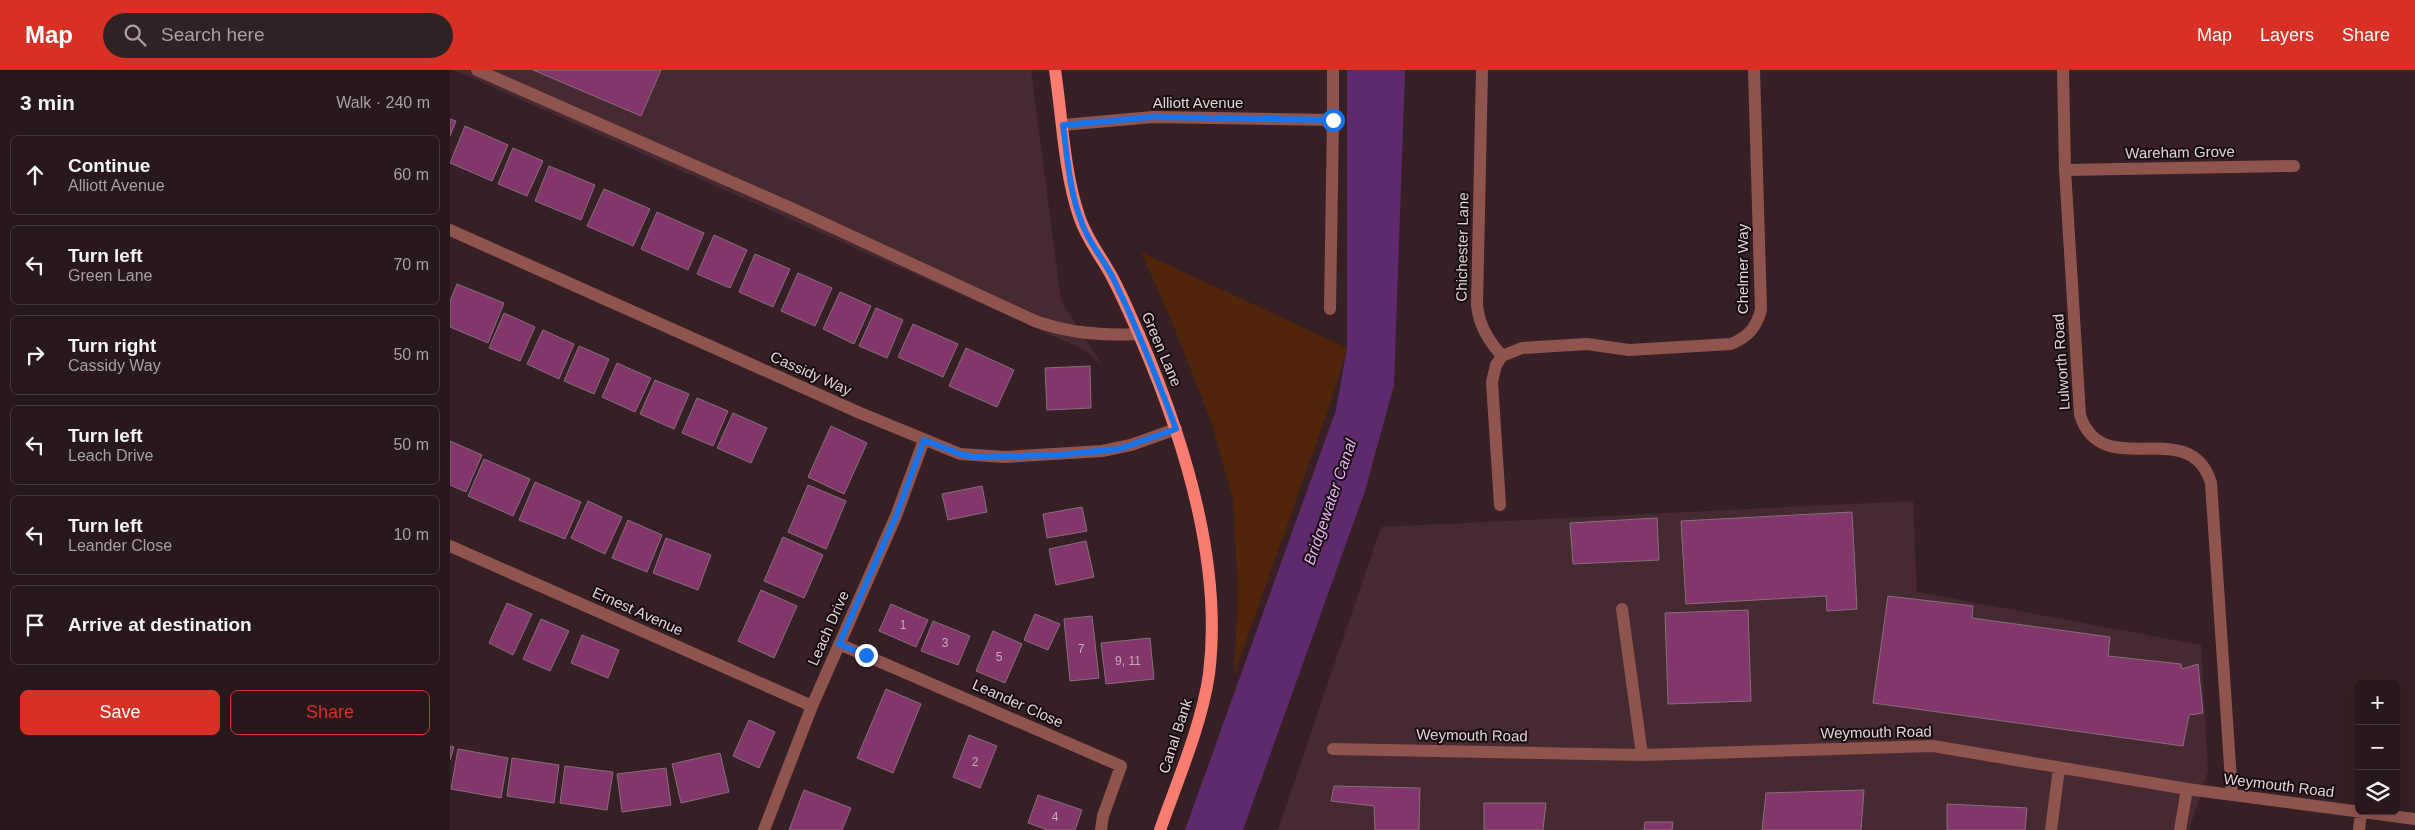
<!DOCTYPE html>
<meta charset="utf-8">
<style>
:root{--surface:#28181c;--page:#302125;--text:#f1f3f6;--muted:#a5a0a3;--line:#44373b;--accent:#d93025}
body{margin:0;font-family:Helvetica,sans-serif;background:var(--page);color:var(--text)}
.controls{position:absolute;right:15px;bottom:15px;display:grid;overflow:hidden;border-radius:8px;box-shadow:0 5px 20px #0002}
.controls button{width:45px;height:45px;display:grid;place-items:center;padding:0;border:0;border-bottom:1px solid var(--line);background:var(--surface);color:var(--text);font:25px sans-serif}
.stop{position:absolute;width:15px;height:15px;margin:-11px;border:4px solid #1a73e8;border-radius:50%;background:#fff}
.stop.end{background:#1a73e8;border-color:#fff;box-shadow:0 1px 5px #0008}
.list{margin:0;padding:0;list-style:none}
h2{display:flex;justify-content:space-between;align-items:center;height:65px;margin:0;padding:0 20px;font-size:21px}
h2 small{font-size:16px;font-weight:400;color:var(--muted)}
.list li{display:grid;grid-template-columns:32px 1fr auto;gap:15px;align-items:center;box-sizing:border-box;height:80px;margin:0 10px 10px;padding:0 10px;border:1px solid var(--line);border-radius:8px}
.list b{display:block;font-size:19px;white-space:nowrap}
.list p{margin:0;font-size:16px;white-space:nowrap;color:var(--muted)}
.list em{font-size:16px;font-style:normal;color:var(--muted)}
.actions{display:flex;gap:10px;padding:15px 20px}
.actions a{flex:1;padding:11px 0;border:1px solid var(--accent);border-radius:8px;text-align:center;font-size:18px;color:var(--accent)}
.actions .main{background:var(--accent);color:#fff}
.icon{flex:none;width:28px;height:28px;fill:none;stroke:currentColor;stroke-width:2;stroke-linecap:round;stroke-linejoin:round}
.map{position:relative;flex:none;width:1965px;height:760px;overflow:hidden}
header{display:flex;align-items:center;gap:30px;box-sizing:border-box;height:70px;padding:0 25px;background:var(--accent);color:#fff}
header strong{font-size:24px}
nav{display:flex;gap:28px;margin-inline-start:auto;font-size:18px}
.search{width:350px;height:45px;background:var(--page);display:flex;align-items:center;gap:12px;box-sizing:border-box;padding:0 18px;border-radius:28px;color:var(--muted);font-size:19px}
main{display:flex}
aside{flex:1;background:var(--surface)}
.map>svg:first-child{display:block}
</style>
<header>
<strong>Map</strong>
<div class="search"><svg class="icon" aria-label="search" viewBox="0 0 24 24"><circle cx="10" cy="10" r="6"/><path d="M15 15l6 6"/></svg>Search here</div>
<nav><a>Map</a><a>Layers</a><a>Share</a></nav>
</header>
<main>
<aside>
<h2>3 min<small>Walk · 240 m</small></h2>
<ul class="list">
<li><svg class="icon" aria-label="ahead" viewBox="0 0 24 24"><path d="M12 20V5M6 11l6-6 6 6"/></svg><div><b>Continue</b><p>Alliott Avenue</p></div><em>60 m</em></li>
<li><svg class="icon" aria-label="left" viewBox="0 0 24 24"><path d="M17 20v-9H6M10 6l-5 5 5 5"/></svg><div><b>Turn left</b><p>Green Lane</p></div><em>70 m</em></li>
<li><svg class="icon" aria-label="right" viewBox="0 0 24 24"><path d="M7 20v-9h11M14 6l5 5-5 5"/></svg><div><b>Turn right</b><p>Cassidy Way</p></div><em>50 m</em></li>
<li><svg class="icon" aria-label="left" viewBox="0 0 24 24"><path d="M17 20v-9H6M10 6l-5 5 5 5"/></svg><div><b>Turn left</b><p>Leach Drive</p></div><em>50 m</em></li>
<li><svg class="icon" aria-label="left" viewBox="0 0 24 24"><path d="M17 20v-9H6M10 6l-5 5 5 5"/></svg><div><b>Turn left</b><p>Leander Close</p></div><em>10 m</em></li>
<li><svg class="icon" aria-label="arrive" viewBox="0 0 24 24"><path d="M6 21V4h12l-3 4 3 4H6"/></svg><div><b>Arrive at destination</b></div></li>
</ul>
<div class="actions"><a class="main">Save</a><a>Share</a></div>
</aside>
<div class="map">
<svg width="1965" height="760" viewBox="0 0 1965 760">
<rect width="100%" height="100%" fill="#362025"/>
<!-- built -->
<path fill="#462931" d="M4,0H581L611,231L653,296L635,280Z
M1463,431L1467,522L1751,575L1758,701L1739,760H828L931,457Z"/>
<!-- green -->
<path fill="#50250a" d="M691,182L897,278L878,340L784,605L788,521L783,430L761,351L720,247Z"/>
<!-- water -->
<path fill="#5f2a6d" d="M897,0H955L944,315L915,421L793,760H735L886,340L897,278Z"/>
<!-- building -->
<path fill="#82366a" stroke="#866f7d" d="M83,0H211L191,46Z
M0,49L6,51L0,66Z
M15,56L58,75L42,111L0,93Z
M63,78L93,91L77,126L48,114Z
M99,96L145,115L131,150L85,131Z
M154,119L200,139L183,176L137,156Z
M207,142L254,163L238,200L191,179Z
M264,165L297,180L280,218L247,204Z
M305,184L340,199L323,237L289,222Z
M348,203L382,218L365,256L331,241Z
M7,214L54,233L38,273L0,257V231Z
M390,222L421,236L404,274L373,259Z
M426,238L453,250L437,288L409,276Z
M54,243L85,257L70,291L39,278Z
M463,254L508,274L493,307L448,287Z
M93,260L124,274L109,309L77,294Z
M129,276L159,289L144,324L114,311Z
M516,278L564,300L547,337L499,316Z
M167,293L201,308L185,342L152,327Z
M640,296L641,338L597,340L595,298Z
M205,310L239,324L224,359L190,344Z
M247,328L278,341L263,376L232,363Z
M283,343L317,358L301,393L267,378Z
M381,356L417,373L394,424L358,407Z
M0,371L32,385L16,422L0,415Z
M34,389L80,409L63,446L18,426Z
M85,412L131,432L115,469L69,450Z
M358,415L396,431L376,479L338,462Z
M532,416L537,442L498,450L492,424Z
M138,431L172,447L155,484L121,468Z
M632,437L637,461L597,468L593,444Z
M1402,442L1407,539L1377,541L1376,526L1236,534L1231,451Z
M1207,448L1209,490L1123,494L1120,453Z
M178,450L212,465L197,502L162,488Z
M333,467L373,485L354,528L314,511Z
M216,468L261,485L248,520L203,503Z
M636,471L644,507L606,515L599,479Z
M311,520L347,536L324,588L288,571Z
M1438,526L1523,536L1522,548L1660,567L1658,586L1731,594L1732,599L1748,594L1753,643L1739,645L1733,676L1423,633Z
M57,533L82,544L63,585L39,573Z
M441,534L478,550L466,577L429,561Z
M1298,540L1301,631L1218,634L1215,543Z
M585,544L610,554L598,580L574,570Z
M642,546L649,608L620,611L614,549Z
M91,549L119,561L100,601L73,589Z
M483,551L520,566L508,595L471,581Z
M543,561L572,574L555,613L526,601Z
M132,565L169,580L158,608L121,593Z
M700,568L704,609L656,614L651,573Z
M436,619L471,634L443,703L407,688Z
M299,650L325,662L309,698L283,686Z
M519,665L547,676L530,718L503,707Z
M0,676L4,677L0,690Z
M8,679L58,688L51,728L1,719Z
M270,683L279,722L231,733L222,694Z
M62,688L109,695L104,733L57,726Z
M115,696L163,702L157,740L110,733Z
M216,698L221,735L172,742L167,704Z
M884,716L970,718L969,760H925L924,736L881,731Z
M354,720L401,738L392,760H339Z
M1414,720L1411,760H1312L1316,723Z
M588,725L632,740L625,760H598L578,753Z
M1034,733H1096L1093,760H1034Z
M1497,734L1577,738L1575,760H1497Z
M1195,752H1223L1222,760H1194Z"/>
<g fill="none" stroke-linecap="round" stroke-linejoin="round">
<!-- minor -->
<path stroke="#90544e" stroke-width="12" d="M27,0L343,139L585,251C618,263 653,266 689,264
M1032,0L1027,235C1029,256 1039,271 1052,286
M1613,0L1615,100L1630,345C1652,414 1740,343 1761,413L1782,725
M613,55L703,47L883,50V0
M1615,100L1844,96
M0,160L410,343L510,384L555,387L652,381L681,375L726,359
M880,239L883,50
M1050,435L1042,312L1046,295L1052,286L1072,278L1137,274L1179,280L1281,274C1298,267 1306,258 1311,240L1304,0
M0,476L362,636
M1172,539L1192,685
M389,574L671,696L653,746L651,760
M883,679L1192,685L1483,676L1737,719L1965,749
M314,760L362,636L446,446L474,370
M1601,760L1609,698
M1730,760L1737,719
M1909,760L1911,742"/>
<!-- major -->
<path stroke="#f97c71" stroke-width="12" d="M605,0C612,46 614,102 629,146C636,168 650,185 661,205C672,225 681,247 690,267C734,369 773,492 759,604C752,654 727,712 710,760"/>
</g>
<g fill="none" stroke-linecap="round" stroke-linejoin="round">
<!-- route -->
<path stroke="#1a73e8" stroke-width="6" d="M416,585L389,574L446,446L474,370L510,384L524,387L608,385L669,379L726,359C707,308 687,257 663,208C652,187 636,169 629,145C619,116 617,85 613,55L703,47L883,50"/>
</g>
<g text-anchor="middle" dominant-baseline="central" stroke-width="4" stroke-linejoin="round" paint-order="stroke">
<!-- number labels -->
<g font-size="12" fill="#caabba">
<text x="453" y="555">1</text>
<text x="495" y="573">3</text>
<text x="631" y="579">7</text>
<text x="549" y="587">5</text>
<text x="678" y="591">9, 11</text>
<text x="525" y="692">2</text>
<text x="605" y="747">4</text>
</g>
<!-- street labels -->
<g font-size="15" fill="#e2d2d5" stroke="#170d0f">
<text x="748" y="32">Alliott Avenue</text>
<text transform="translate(1730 82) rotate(-1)">Wareham Grove</text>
<text transform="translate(1012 177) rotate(-89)">Chichester Lane</text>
<text transform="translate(1292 199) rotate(-90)">Chelmer Way</text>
<text transform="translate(712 279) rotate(67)">Green Lane</text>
<text transform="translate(1611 292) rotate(-94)">Lulworth Road</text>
<text transform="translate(361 303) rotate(24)">Cassidy Way</text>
<text transform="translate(188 541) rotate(24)">Ernest Avenue</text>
<text transform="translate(378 558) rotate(-66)">Leach Drive</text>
<text transform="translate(568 633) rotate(24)">Leander Close</text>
<text transform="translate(1426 662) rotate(-1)">Weymouth Road</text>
<text transform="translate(1022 665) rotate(1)">Weymouth Road</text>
<text transform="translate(725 666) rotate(-72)">Canal Bank</text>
<text transform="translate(1829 715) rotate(7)">Weymouth Road</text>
</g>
<!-- water labels -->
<g font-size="16" font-style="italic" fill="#e8acf8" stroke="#170d0f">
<text transform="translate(880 432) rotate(-71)">Bridgewater Canal</text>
</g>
</g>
</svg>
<div class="controls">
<button>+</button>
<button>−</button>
<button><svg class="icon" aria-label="layers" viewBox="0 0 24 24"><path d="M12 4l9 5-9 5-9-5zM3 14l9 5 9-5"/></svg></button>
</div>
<div class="stop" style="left:883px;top:50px"></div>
<div class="stop end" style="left:416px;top:585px"></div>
</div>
</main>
